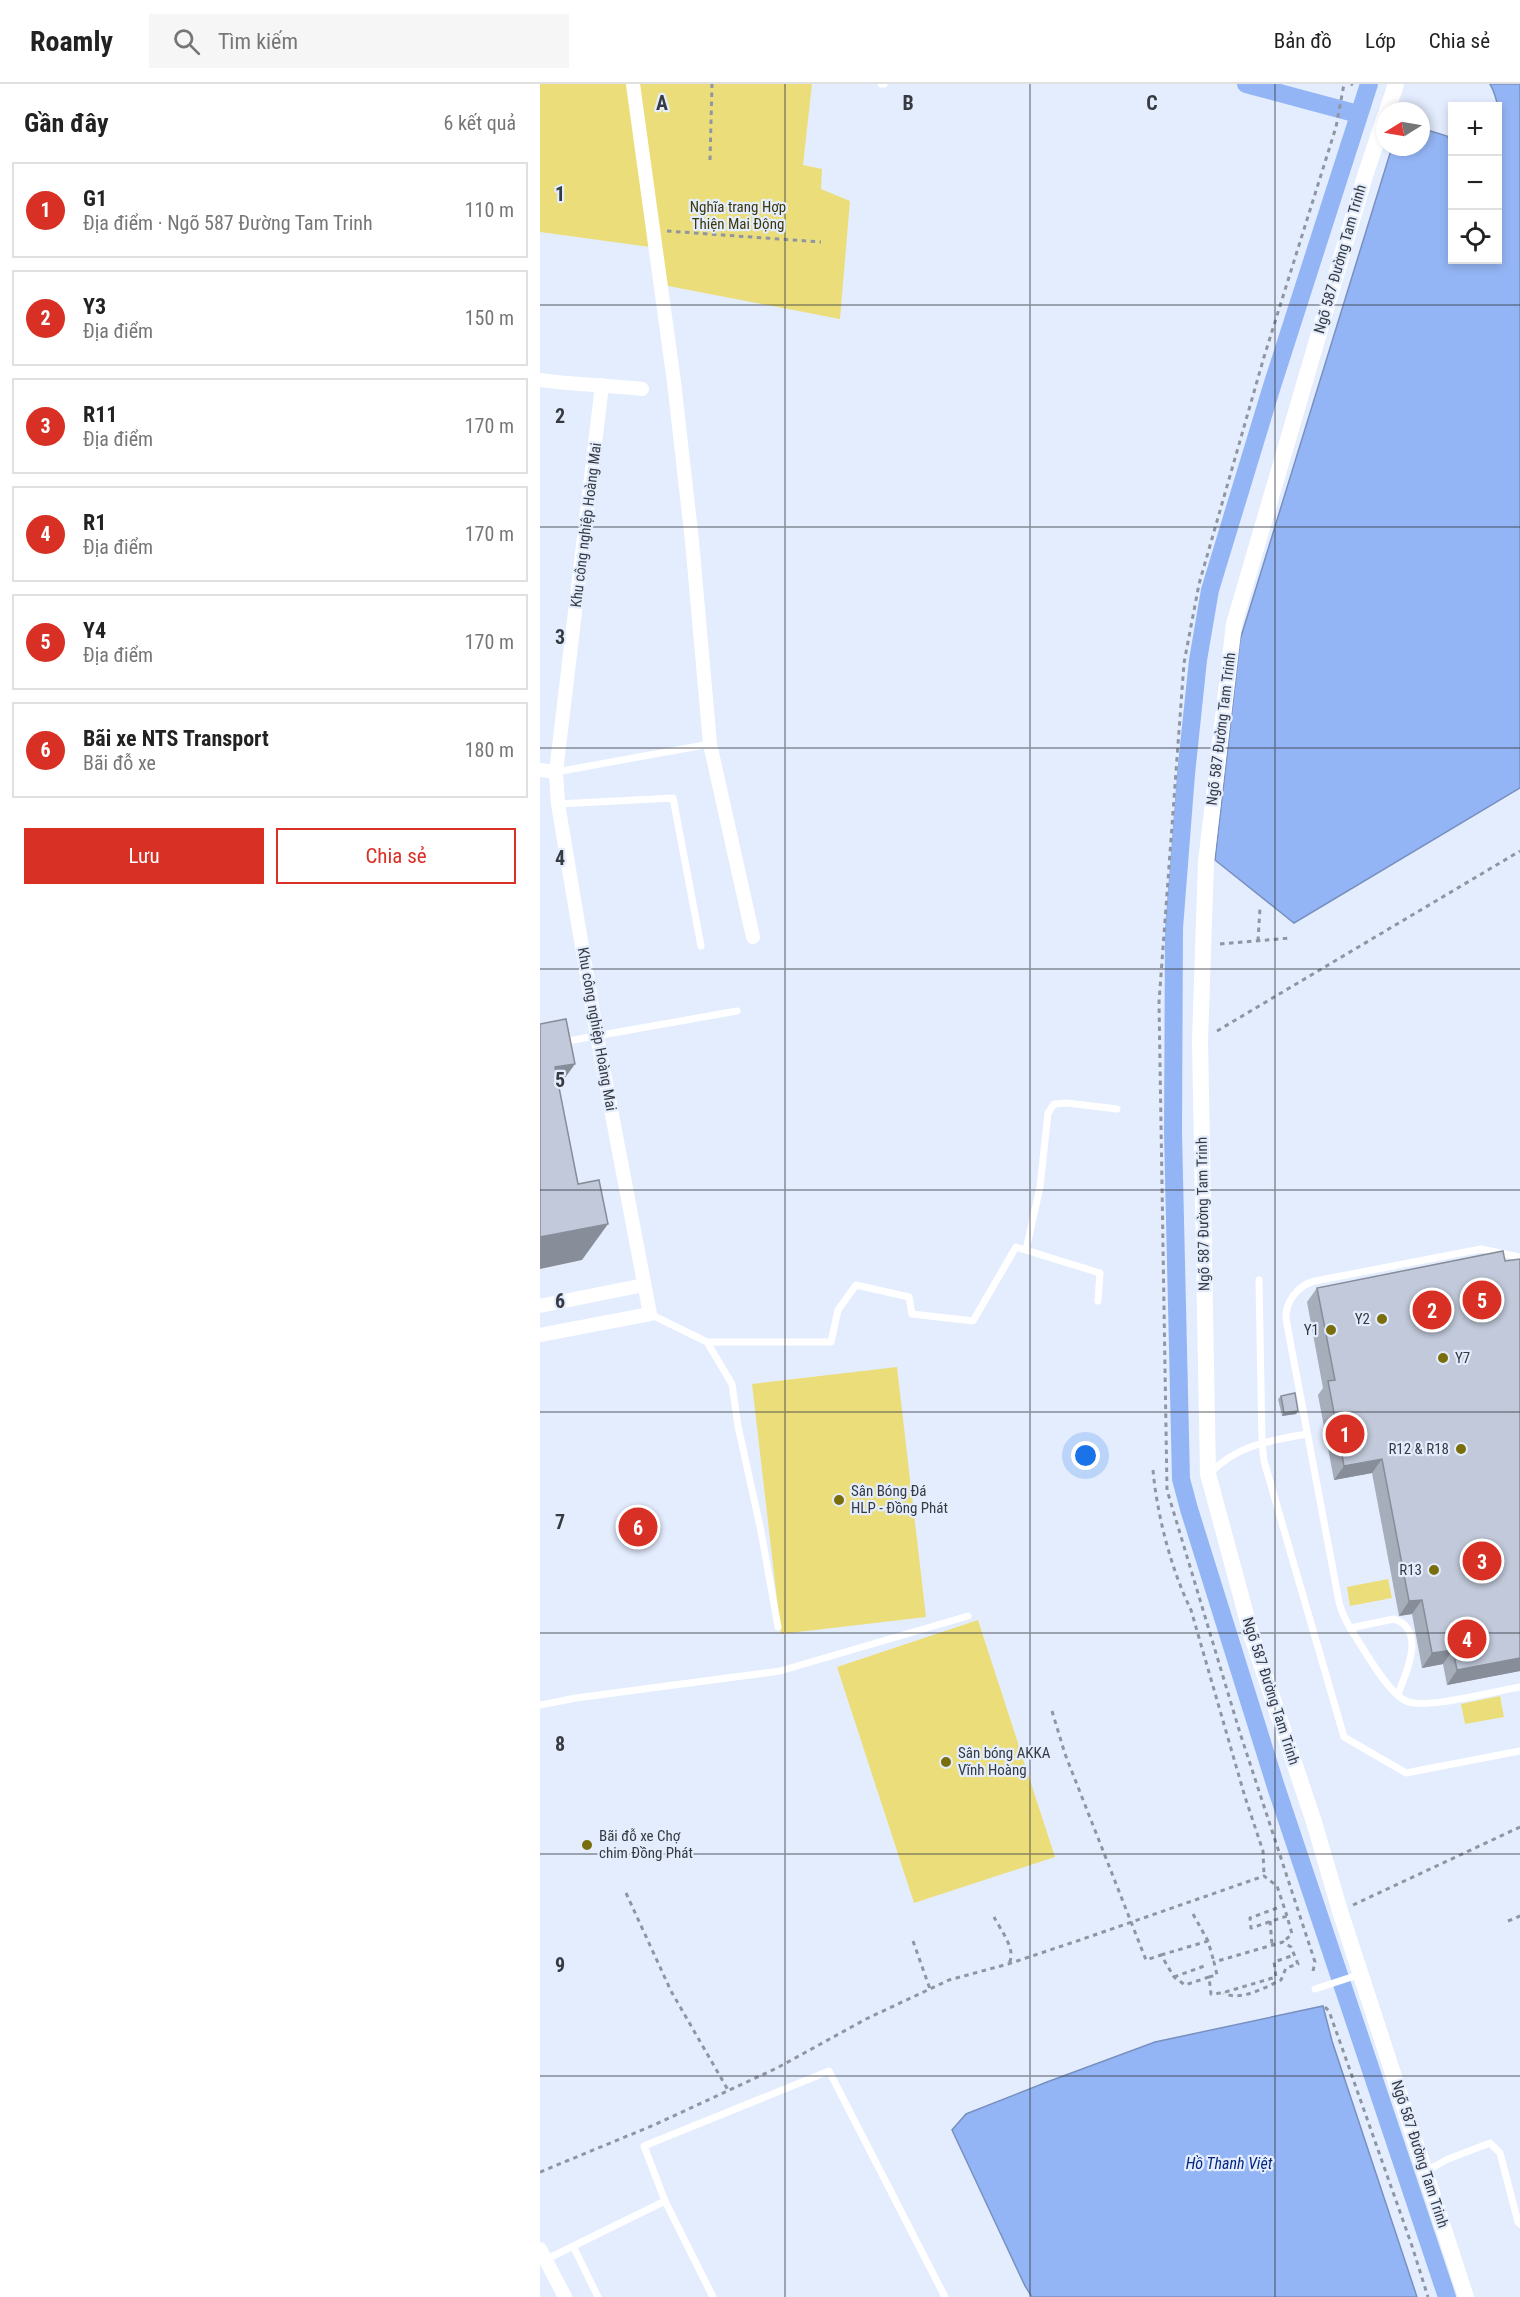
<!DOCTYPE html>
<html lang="vi">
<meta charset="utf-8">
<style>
:root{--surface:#fff;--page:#f6f6f6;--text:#222;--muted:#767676;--line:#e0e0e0;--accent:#d93025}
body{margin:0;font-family:"Roboto Condensed",sans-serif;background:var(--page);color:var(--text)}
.controls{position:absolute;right:18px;top:18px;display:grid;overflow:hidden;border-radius:0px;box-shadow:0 3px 9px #0003}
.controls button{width:54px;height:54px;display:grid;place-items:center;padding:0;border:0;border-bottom:2px solid var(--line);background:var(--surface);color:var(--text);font:30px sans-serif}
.compass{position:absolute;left:836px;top:18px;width:54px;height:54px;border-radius:50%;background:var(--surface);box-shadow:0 3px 9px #0003;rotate:259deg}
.you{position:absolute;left:546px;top:1372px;width:21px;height:21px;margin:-15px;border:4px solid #fff;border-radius:50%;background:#1a73e8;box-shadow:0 0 0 9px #1a73e833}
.badge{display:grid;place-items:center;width:39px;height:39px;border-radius:50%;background:var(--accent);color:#fff;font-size:20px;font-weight:700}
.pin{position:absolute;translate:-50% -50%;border:3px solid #fff;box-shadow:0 2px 6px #0006}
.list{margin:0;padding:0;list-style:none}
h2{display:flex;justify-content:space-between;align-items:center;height:78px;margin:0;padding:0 24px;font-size:26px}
h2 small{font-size:20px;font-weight:400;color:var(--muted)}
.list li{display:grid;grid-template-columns:39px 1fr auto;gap:18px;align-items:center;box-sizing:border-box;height:96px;margin:0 12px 12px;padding:0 12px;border:2px solid var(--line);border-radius:0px}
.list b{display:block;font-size:22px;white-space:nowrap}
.list p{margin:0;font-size:20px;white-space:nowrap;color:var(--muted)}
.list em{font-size:20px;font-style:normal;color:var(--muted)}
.actions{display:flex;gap:12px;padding:18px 24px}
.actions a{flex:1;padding:14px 0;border:2px solid var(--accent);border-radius:0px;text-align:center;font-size:21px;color:var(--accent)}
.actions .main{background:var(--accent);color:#fff}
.icon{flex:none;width:33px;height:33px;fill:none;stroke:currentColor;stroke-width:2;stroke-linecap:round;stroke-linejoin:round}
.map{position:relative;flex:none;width:980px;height:2213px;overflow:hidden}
header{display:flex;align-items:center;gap:36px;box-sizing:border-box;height:84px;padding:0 30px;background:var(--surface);border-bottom:2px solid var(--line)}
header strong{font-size:28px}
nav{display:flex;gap:33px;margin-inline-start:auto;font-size:21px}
.search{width:420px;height:54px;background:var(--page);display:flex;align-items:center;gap:15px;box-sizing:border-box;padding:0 21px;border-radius:0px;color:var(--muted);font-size:22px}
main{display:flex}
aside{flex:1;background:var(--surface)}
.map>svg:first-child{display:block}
</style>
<header>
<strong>Roamly</strong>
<div class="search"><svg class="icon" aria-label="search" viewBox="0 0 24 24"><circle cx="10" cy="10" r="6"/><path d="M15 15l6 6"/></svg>Tìm kiếm</div>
<nav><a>Bản đồ</a><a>Lớp</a><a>Chia sẻ</a></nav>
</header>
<main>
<aside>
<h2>Gần đây<small>6 kết quả</small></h2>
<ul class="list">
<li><span class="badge">1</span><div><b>G1</b><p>Địa điểm · Ngõ 587 Đường Tam Trinh</p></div><em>110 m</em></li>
<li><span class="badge">2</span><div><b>Y3</b><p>Địa điểm</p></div><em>150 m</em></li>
<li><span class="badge">3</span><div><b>R11</b><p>Địa điểm</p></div><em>170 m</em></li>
<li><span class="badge">4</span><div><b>R1</b><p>Địa điểm</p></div><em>170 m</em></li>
<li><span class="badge">5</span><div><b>Y4</b><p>Địa điểm</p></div><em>170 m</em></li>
<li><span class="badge">6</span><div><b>Bãi xe NTS Transport</b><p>Bãi đỗ xe</p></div><em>180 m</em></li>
</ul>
<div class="actions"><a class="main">Lưu</a><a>Chia sẻ</a></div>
</aside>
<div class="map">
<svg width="980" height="2213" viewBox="0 0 980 2213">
<rect width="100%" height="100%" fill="#e4edfe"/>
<!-- green -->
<path fill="#ebde7a" d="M0,0H88L110,163L0,148Z
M99,0H272L263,81L282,85L281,105L310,117L300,235L123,201Z
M357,1283L386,1533L241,1550L212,1300Z
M848,1495L852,1514L810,1522L807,1503Z
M438,1536L515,1773L374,1819L297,1583Z
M960,1612L964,1633L925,1640L921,1620Z"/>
<!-- water -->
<path fill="#94b5f5" stroke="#7890bf" stroke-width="1.5" d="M950,0H980V704L754,839L675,776L700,556L852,63H881V44L907,52L912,62V176H958V56C964,43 957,12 950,0Z
M783,1922L792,1957L877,2213H492L485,2202L412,2046L426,2030L507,1998L615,1958Z"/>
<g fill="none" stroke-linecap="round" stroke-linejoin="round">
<!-- canal -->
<path stroke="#94b5f5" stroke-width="18" d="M706,0L818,30
M829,0L732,302L670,506L658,576L646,690L634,844L633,1049L641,1395L649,1425L736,1703L907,2213"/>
<!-- path -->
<path stroke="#8f96a2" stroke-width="3" stroke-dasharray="4.5 4.5" stroke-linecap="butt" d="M811,0L813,1
M170,76L172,0
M127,147L281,158
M718,857L720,824
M680,860L750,854
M677,947L980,767
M613,1386C617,1431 631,1485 651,1526L705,1713L723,1767L724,1792
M512,1627L525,1670L606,1876L621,1871L634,1893L645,1901L669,1893L671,1910L682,1909L736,1893L734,1878L754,1871
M86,1809L131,1907L188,2006
M813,1821L980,1743
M737,1824L710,1834L711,1844L747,1832L752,1850L743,1858
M653,1830L668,1857L674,1878
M454,1833C460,1845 477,1866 469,1879
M730,1837L732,1861
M968,1837L980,1832
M373,1857L390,1905
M621,1871L668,1857
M773,1887L775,1878L700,1649L627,1406L619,918L644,579L659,500L724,273L796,43L804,0
M634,1893L667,1881
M669,1893L677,1891L674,1878L743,1858L751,1863L758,1880L746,1884L741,1896C726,1903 700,1918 684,1909
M785,1923L789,1927L872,2162L888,2213
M0,2088L114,2041L237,1984L326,1935L409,1896L468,1880L540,1856L724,1792L737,1802L747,1832"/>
<!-- service -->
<path stroke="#fff" stroke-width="7" d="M341,0H344
M16,688L170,660
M18,720L133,714L161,862
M22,958L197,927
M486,1166L500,1103L508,1029L514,1020L527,1019L577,1025
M980,1173L941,1165L775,1197C758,1201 745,1218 746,1235L799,1518C804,1538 817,1554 827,1571C835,1584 853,1611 866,1617C885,1626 956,1607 980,1603
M719,1196L722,1358L724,1377L804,1653L866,1689L980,1667
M110,1230L167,1258L192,1300L198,1342L221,1447L238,1543
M167,1258H291L298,1226L316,1201L369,1213L372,1230L433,1237L476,1163L560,1189L558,1217
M670,1389C699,1360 729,1357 767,1350
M810,1544L854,1535C887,1546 866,1589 858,1610
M0,1621L36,1614L240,1587L428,1532
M775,1905L821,1890
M886,2087L908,2075L950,2059L960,2069L978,2138L980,2140
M125,2117L104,2062L289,1987L405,2213
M33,2162L58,2213
M5,2176L125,2117L173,2213"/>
<!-- minor -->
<path stroke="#fff" stroke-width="14" d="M93,0L134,298L152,457L170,660L213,853
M0,296C34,301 68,301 102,305
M0,686L16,688
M0,1222L104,1201
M0,1251L110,1230L57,952L18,720L16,688L62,301
M0,2165L25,2213"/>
<!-- tertiary -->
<path stroke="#fff" stroke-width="16" d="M847,27L856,0
M845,32L825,92L694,540L666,778L660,957L668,1390L712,1553L774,1738L800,1827L926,2213"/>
</g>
<!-- wall -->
<path fill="#a6adbb" d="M980,1175V1587L907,1601L903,1580L882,1584L872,1530L859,1532L832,1389L794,1396L778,1311L783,1304L767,1218L777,1204Z
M741,1312L758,1327L756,1330L742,1332L738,1315Z"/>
<!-- shaded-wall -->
<path fill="#878d99" d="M35,980L9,1016L15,983Z
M68,1140L42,1176L0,1185V1153Z
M758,1327L756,1330L742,1332L744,1329Z
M842,1375L832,1389L794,1396L804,1382Z
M882,1516L872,1530L859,1532L869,1517Z
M913,1566L903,1580L882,1584L892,1569Z
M980,1574V1587L907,1601L917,1586Z"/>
<!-- building -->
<path fill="#c1c9da" stroke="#878d99" stroke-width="1.5" d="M26,935L35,980L15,983L38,1100L59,1096L68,1140L0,1153V940Z
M963,1167L965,1177L980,1175V1574L917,1586L913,1566L892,1569L882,1516L869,1517L842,1375L804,1382L788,1297L795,1296L777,1204Z
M755,1309L758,1327L744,1329L741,1312Z"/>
<!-- grid -->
<path fill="none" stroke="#373b41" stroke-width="1.5" stroke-opacity="0.55" d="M245,0V2213M490,0V2213M735,0V2213M0,221H980M0,443H980M0,664H980M0,885H980M0,1106H980M0,1328H980M0,1549H980M0,1770H980M0,1992H980"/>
<!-- markers -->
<g fill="#796e0b" stroke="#e4edfe" stroke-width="2">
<circle cx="842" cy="1235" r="6"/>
<circle cx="791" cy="1246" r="6"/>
<circle cx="903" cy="1274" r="6"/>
<circle cx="921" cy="1365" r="6"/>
<circle cx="299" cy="1416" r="6"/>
<circle cx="894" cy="1486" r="6"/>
<circle cx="406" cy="1678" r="6"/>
<circle cx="47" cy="1761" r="6"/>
</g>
<g text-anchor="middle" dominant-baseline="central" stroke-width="4.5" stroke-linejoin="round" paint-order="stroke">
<!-- park labels -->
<g font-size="15" fill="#3d380b" stroke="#e4edfe">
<text x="198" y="123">Nghĩa trang Hợp<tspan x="198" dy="17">Thiện Mai Động</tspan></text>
</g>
<!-- street labels -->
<g font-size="15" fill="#373b41" stroke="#e4edfe">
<text transform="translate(800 175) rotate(-74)">Ngõ 587 Đường Tam Trinh</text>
<text transform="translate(46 441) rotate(-83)">Khu công nghiệp Hoàng Mai</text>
<text transform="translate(681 645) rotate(-83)">Ngõ 587 Đường Tam Trinh</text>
<text transform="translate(57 945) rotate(80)">Khu công nghiệp Hoàng Mai</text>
<text transform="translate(663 1130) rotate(-91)">Ngõ 587 Đường Tam Trinh</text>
<text transform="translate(731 1607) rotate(72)">Ngõ 587 Đường Tam Trinh</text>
<text transform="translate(880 2070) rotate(72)">Ngõ 587 Đường Tam Trinh</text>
</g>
<!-- poi labels -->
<g font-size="15" fill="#373b41" stroke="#e4edfe" text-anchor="end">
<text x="830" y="1235">Y2</text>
<text x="779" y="1246">Y1</text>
<text x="915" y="1274" text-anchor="start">Y7</text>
<text x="909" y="1365">R12 &amp; R18</text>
<text x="311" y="1407" text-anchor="start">Sân Bóng Đá<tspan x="311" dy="17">HLP - Đồng Phát</tspan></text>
<text x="882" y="1486">R13</text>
<text x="418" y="1669" text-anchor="start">Sân bóng AKKA<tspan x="418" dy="17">Vĩnh Hoàng</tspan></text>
<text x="59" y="1752" text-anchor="start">Bãi đỗ xe Chợ<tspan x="59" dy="17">chim Đồng Phát</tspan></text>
</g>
<!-- water labels -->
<g font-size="16" font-style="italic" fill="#052881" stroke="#e4edfe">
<text x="689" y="2079">Hồ Thanh Việt</text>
</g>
</g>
<g font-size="20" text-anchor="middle" font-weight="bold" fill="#373b41" stroke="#e4edfe" stroke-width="4.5" stroke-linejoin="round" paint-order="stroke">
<text x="122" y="26">A</text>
<text x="368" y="26">B</text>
<text x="612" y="26">C</text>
<text x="20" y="117">1</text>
<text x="20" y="339">2</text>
<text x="20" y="560">3</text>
<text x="20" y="781">4</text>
<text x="20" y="1003">5</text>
<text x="20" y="1224">6</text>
<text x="20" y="1445">7</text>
<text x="20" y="1667">8</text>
<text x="20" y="1888">9</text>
</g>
</svg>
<div class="controls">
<button>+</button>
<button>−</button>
<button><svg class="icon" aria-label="locate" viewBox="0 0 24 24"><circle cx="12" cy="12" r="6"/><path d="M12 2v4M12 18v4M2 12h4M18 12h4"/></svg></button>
</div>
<svg class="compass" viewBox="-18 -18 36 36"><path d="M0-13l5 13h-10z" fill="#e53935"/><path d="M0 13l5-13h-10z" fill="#767676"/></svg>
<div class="you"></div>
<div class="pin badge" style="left:805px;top:1350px">1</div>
<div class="pin badge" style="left:892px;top:1226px">2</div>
<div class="pin badge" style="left:942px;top:1477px">3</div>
<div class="pin badge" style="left:927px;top:1555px">4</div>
<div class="pin badge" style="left:942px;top:1216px">5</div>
<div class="pin badge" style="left:98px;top:1443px">6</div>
</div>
</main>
